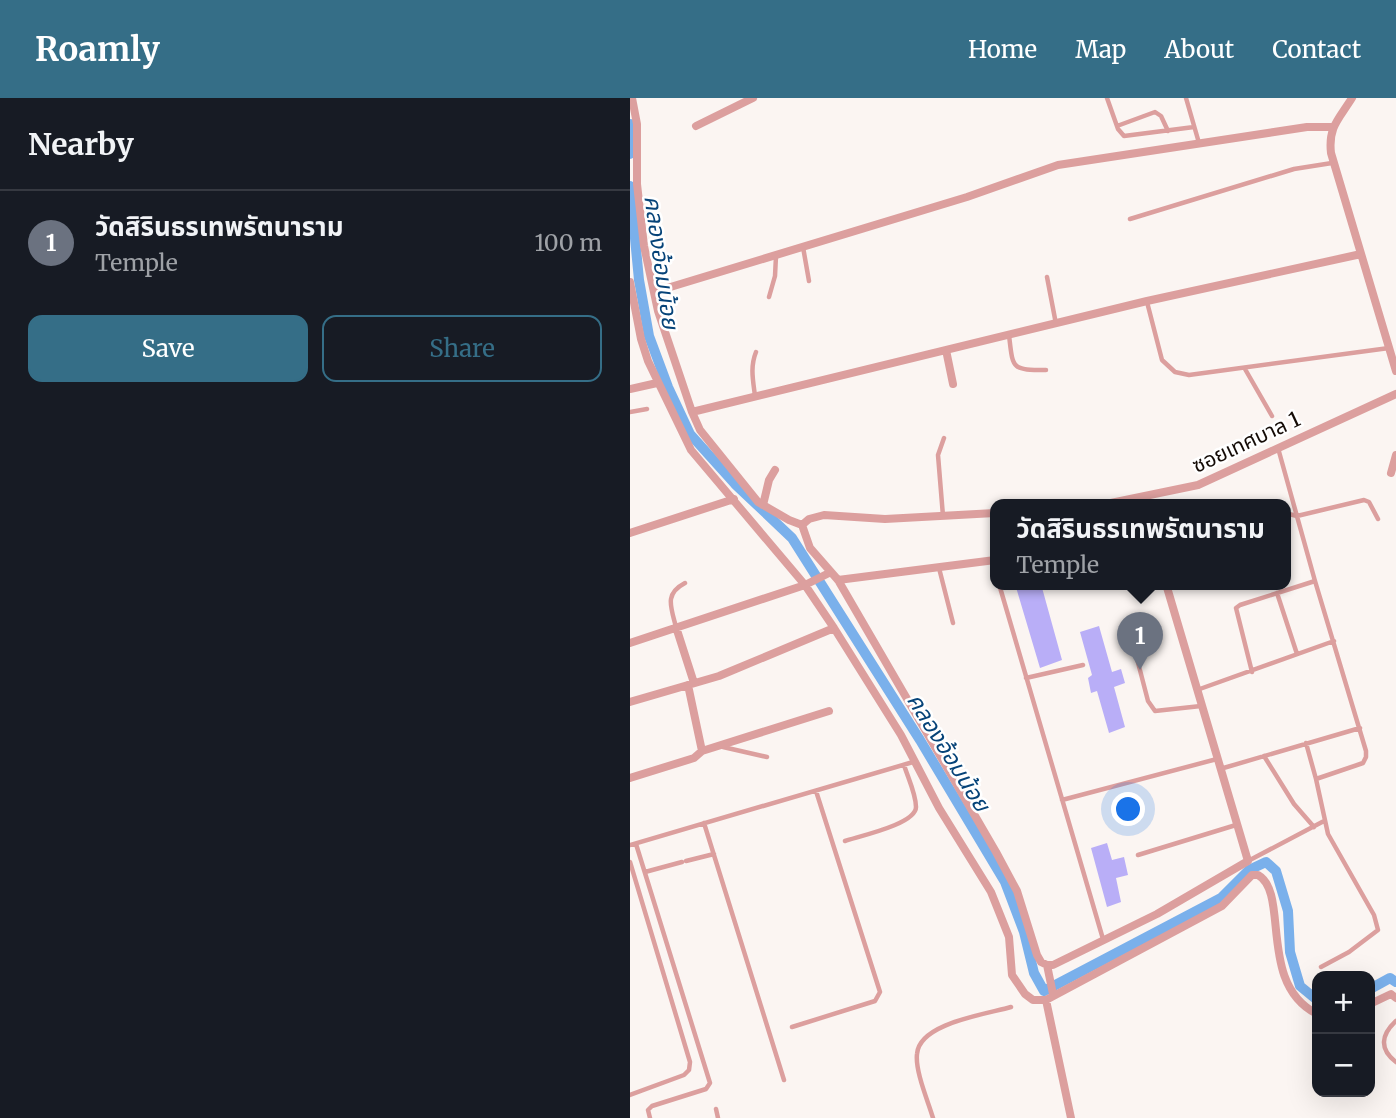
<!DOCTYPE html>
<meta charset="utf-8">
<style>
:root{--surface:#171b24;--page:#20242c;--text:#f1f3f6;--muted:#9ea1a6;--line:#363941;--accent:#356e87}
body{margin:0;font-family:Merriweather,"Noto Sans Thai",serif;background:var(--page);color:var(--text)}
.controls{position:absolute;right:21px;bottom:21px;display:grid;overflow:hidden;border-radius:14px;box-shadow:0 7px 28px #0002}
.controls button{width:63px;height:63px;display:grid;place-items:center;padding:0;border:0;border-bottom:2px solid var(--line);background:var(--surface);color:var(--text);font:35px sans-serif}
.you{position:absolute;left:499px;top:712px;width:24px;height:24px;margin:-18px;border:5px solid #fff;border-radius:50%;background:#1a73e8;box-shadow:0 0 0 10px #1a73e833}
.badge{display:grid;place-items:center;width:46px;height:46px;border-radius:50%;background:var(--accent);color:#fff;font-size:23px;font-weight:700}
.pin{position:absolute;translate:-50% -58px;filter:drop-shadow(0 2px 4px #0008)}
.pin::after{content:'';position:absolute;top:37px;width:24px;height:21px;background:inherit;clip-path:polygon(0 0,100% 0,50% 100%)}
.popup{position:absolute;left:360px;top:401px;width:301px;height:91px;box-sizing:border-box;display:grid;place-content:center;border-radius:14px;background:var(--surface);filter:drop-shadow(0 2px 5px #0005);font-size:23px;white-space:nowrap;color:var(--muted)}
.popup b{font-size:26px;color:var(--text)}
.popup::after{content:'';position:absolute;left:50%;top:100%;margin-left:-14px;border:14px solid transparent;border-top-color:var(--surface)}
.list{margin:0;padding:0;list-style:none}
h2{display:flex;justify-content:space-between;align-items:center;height:91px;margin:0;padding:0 28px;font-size:30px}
h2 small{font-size:23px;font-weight:400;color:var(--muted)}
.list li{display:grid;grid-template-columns:46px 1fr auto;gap:21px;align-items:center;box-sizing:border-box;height:105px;padding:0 28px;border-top:2px solid var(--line)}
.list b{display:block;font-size:26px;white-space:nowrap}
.list p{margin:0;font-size:23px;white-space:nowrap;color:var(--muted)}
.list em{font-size:23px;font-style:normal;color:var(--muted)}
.actions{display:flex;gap:14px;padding:21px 28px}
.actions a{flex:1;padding:16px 0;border:2px solid var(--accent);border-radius:14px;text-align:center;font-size:24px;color:var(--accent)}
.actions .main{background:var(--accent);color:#fff}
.map{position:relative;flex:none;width:766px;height:1020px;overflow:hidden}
header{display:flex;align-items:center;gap:42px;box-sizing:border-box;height:98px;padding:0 35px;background:var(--accent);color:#fff}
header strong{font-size:33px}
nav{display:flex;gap:38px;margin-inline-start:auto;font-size:24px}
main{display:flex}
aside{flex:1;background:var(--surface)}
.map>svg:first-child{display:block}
</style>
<header>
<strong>Roamly</strong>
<nav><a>Home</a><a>Map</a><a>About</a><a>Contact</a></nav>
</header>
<main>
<aside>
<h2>Nearby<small></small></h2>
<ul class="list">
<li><span class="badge" style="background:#6b7280">1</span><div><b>วัดสิรินธรเทพรัตนาราม</b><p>Temple</p></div><em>100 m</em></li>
</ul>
<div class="actions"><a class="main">Save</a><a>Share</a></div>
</aside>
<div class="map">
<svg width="766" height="1020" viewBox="0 0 766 1020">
<rect width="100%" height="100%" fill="#fbf5f2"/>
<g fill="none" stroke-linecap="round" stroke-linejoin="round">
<!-- canal -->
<path stroke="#7ab0eb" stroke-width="10" d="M0,26V56
M0,88L9,182L19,238L38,289L60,336L105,386L162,440L290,642L375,784L394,834L404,875L414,893L591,800L619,772L636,764L646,773L658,813L660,854L670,888L687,902
M740,891L760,880L766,884"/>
</g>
<!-- building -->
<path fill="#b9aef7" d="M385,486H411L432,562L410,570Z
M469,528L482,574L491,571L495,585L484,589L495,629L479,635L467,593L461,595L458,580L462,577L450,534Z
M477,745L482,762L494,759L498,777L486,780L491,804L477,809L461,750Z"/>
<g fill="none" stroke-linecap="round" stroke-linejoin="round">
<!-- service -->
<path stroke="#dc9f9e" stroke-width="4.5" d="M477,0L488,31L494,38L564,29
M556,0L569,45
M487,28L525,14L531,18L538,33
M500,121L664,71L702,65
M173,149L179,183
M417,179L426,226
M139,199L145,178L146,158
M517,204L532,262L545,274L559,277L759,250
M379,237C383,271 381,272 416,272
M615,271L642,318
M125,298C123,282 120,269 126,254
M0,314L17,311
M648,350L685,483L736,653V659L733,665L686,681L698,736L744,817L748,832L719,854L691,869
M655,415L667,418L734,402L739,404L748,421
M313,418L308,357L314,340
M362,463L365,473
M309,470L323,525
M369,486L473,841
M647,495L667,556
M46,529C41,509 34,496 55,485
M505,553L518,603L525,613L571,608
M622,574L606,510L610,507L685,483
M396,580L453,567
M567,592L704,543
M676,645L686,681
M93,649L137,659
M634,658L664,706L684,729
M590,671L730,630
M432,702L587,661
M74,725L154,982
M215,743C230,738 286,726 286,709C286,696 278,680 274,667
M6,746L80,985L76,991L22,1008L18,1012L20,1020
M0,747L283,664
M508,757L606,727
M56,763L84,756
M618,763L694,723
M0,764L60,964L59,972L54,977L0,997
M15,774L52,764
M766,923C751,937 749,951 766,964
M162,929L245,903L250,894L186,693
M86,1011L88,1020
M303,1020C298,1003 285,973 287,956C289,925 357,916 381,909"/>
<!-- minor -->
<path stroke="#dc9f9e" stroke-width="8" d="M2,0L7,26V86L14,148L28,213L62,314L70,332L128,404L159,422L172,427
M722,0C709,21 698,29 701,55L766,273
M66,28L123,0
M0,184L11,241L18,263L61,352L175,487L204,530L271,637L309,710L361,794L379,839L382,877L395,896L403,902H416
M24,194L337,99L428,67L677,29H702
M316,252L323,286
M0,291L27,285
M62,314L517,203L731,156
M761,375L766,357
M476,406L568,387L766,296
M133,407L139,382L145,372
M365,415L255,421L194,417L179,421L172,427L180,450L208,482L366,754L387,793L407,857L411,864L417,867L423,896
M0,435L104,401
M208,482L365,462
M46,529L64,585
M0,545L175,487L201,474
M0,604L89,578L204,530
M72,653L199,613
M0,680L64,660L72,653L58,587
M417,867H423L527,816L618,763L536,486
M740,906L761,896L766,900
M441,1020L416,902L592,808L622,777H628C660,795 627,886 687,916"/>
</g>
<g text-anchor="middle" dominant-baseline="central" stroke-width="5" stroke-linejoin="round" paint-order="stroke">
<!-- street labels -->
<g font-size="21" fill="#140b06" stroke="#fff">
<text transform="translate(616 344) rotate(-25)">ซอยเทศบาล 1</text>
</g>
<!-- water labels -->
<g font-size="23" font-style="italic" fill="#064378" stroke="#fff">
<text transform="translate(32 164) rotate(82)">คลองอ้อมน้อย</text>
<text transform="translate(319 654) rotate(58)">คลองอ้อมน้อย</text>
</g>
</g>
</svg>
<div class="controls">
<button>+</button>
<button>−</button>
</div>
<div class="you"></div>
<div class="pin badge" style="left:510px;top:572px;background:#6b7280">1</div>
<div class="popup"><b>วัดสิรินธรเทพรัตนาราม</b>Temple</div>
</div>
</main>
